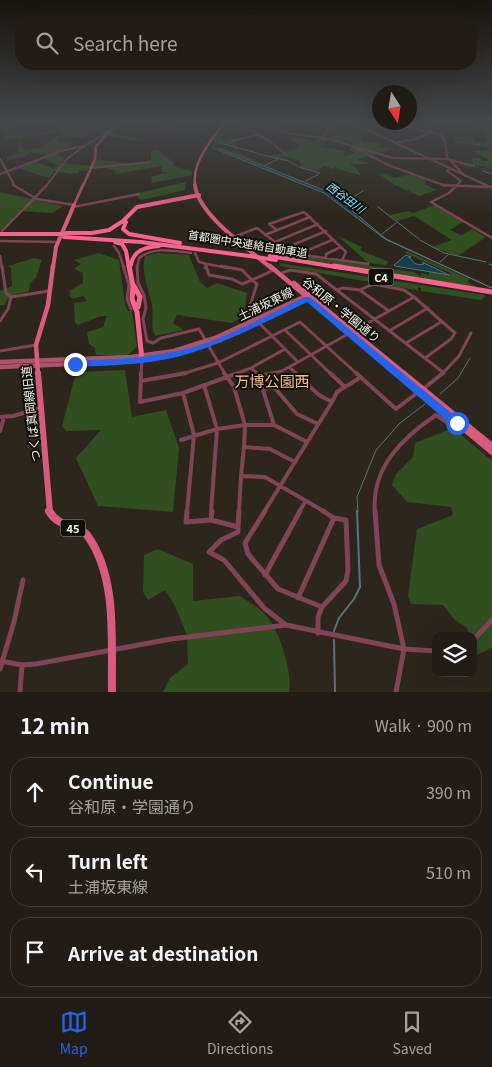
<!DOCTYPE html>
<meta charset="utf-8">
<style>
:root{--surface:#211c15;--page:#2d2922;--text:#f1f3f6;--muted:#a2a1a0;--line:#3e3a34;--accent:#2563eb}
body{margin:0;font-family:Georgia,"Noto Sans JP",serif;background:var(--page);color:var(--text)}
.controls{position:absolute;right:15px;bottom:15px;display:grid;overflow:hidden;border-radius:10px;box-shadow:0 5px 20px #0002}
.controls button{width:45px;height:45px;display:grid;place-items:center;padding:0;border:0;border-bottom:1px solid var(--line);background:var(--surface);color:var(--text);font:25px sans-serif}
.compass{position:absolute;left:372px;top:85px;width:45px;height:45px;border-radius:50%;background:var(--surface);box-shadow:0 5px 20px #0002;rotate:168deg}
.stop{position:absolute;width:15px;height:15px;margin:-11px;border:4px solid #2563eb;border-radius:50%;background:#fff}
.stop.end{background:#2563eb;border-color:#fff;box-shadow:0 1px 5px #0008}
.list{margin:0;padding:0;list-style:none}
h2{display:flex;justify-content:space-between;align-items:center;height:65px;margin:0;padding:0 20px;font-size:21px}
h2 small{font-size:16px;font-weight:400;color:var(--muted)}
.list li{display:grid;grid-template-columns:32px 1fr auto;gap:15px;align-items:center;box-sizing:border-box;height:70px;margin:0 10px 10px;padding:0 10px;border:1px solid var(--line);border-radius:20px}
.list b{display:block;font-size:19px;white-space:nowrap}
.list p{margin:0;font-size:16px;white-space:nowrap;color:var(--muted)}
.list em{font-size:16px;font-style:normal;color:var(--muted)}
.icon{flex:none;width:28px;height:28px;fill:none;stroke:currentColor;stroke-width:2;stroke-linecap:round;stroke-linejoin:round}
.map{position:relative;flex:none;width:492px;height:692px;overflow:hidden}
.search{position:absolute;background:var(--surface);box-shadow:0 5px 20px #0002;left:15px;right:15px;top:15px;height:55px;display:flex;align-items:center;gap:12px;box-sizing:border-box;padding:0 18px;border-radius:20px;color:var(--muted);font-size:19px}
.sheet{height:305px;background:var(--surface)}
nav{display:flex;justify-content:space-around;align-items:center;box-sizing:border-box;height:70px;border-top:1px solid var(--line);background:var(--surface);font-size:14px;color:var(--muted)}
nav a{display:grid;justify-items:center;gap:2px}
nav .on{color:var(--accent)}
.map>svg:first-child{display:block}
</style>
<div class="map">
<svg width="492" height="692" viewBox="0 0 492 692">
<rect width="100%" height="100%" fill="#2c261c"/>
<!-- green -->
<path fill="#314e21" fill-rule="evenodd" d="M62,122H76L77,124L71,129L93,126L88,129L90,130L101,124L106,130H111L116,134L143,140L141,141L111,137C105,131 93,133 85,132L89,134L86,137H59L57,141L71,143L68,147L55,153L66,158L61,163L93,166L97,159L123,163L129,165L151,161V151L157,150L173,162V166L191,171L192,175L152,183L151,177L170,172H162L161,166L115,174L116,171L100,166L89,168L87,171L79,170V173L72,174L54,171L49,178L17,168L35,161L54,169L58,166L44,158L48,155L30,152L24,157L7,160V157L17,153L19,145L17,143L23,141L20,144L25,150L39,148L63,132L3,140L8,132L2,127L12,128L15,132L28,130C36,135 58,132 65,124Z
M467,122H492V149L468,143H453L455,142L453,136L473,139L475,142L472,143L487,142L482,132L484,129H477L476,125Z
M220,132L227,135L220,137L225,140L230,138L229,137L252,132L231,137L240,140L230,142L239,146H234L239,148L234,151L284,173L231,152L236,148L215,143L213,141Z
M349,132L362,136L361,141L378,143L381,145L378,147L391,149L356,160L367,162L368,164H349L356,168L361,175L340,170L333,165L335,167L333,169L324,166L316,171L300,166L303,164L298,161L300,160L284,157L291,162L271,156L273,154L280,155L283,153L286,155L283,157L284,158L287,155L283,152L298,148L299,145L291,141L292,137L315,141V139H327ZM331,139L342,142L346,140L354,144L348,149L355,153L346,156L343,155L345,151L318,146Z
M472,151H492V164L490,166L492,167V169L484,168L492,171L460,165V162L482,168L488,167L473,165L472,158H480L482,161H488V159Z
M385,173L394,178L414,174L427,180L424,184L437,190L419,196L393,184L379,174Z
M186,182L185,190L141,200L134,194Z
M0,192L63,206L52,213L20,211L0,231Z
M435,205L463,222L450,230L461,235L472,229L486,237L458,256L455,255L432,247L452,240L414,216L397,221L390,215L409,211L413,213Z
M338,236L362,247L360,250L389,262L385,265L368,263Z
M407,251L470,279L467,282L479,288L271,255L275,252L414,272L421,276V273L429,275V272L449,275L450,273L405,253Z
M98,253L119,260L125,305L128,311H132L137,347L128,355H96L95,348L89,344L87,332L103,327L107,316H101L78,325L75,323L74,303L87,301L83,296L73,299L70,296L69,291L83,283V273L74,269L81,264L74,260Z
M158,253L189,255L200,282L207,288L217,283L247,293L244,316L232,323L177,315L173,323L184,330L155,336C150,325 154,315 152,304C148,287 141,274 145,256Z
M34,258L42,260L36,278L30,283L29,291C18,295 9,292 5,305H0V291L12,286L11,268L8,266Z
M279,263L485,295V297L481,300L421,291V288L418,287V291L415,290L280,266Z
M125,370L132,417L166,410L179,448L173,512L98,506L76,458L101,430L66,431L62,426L76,372Z
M453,428L492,461V648L474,656L473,636H469L467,628L455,620L443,605L411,604L408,596L417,529L453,515L451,507L407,502L392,485L396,474L413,457L415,443Z
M158,549L193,564V601L240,596C249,602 262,609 268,618C280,633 293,674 289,692H163L170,678L188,664L187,635L175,606L165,590L148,600L143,592L144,555Z"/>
<!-- water -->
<path fill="#153f4b" stroke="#58747b" d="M211,145L326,191L343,203L386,239L492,288L385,239L324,193L213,148Z
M406,255L411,257H409C412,260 415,267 424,264L422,262L449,275L395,266L394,265Z"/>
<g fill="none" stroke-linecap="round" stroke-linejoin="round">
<!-- stream-far1 -->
<path stroke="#58747b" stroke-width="1" d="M220,143L257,153
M258,154L289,161L297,166
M264,166L278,159
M299,167L320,173
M483,171L492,174
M306,181L319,174
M342,204L363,191
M378,207L419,239
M382,234L396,223
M420,240L444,253L486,262
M440,262L448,255
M489,264L492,265
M440,394L458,378L470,358
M358,512L357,497L376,450L400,423L425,404"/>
<!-- stream -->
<path stroke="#58747b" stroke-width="2" d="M334,631L339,618L354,599L360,587L357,511
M334,640L335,692"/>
<!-- river -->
<path fill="#153f4b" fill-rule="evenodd" d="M159,122L219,147L220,148L217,149L154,122Z"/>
<!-- minor-far4 -->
<path stroke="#804454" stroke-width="2" d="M78,122H103
M259,122L288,133L329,139L393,158L447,159L474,166
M345,122L353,124
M365,122L412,128L441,135L445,141L447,157L465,176
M397,122L405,127
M241,125L265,138L287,155
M247,128L265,122
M323,138L331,122
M230,142L256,135
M394,143L416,139L432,132L422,122
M354,147L388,165L446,186
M91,168L150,162
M450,169L447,171L461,181L456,186
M0,174L61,151L83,146
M46,186L67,159L84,146L108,132"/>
<!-- minor-far3 -->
<path stroke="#804454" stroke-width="2.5" d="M442,185L488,187
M431,202L492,238
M431,202L449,193L457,185
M73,207L139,194
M277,230L269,224L304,212L346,252L342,260
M2,231L47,185
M265,235L310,217
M234,237L257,228L289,253L368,264
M0,241L57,242
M275,242L318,224
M114,246L119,253L124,268
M283,249L326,231
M195,253L199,262L207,264
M305,255L306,251L332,240
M0,256L2,268
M326,258V254L341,247
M207,264L228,268
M137,268L139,258C154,246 173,251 191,253
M205,268L207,264"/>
<!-- minor-far2 -->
<path stroke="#804454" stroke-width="3" d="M123,266L129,285L127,299L131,309
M137,266L138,283L144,295L146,308L143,319L147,341L153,343L161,338L199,329L206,341
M206,266L209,275L232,279L242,284L252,280L242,270L221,266
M274,270L252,280L257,284L248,312L298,362
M282,273L290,270L316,274L444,373
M337,290L343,288L360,290L373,284L404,290L414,297
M361,291L389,311
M11,297L49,291
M0,321L8,309L11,297L6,293L2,266
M285,330L331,374
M389,331L428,308
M406,343L441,322
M208,345L225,374
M0,351L36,345
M289,367L297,374
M251,368L258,374
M141,374L142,360
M182,374L218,363L300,322L357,374
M235,374L251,368L285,349
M269,374L282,371L414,297L455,333L451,339L425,358
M442,374L459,356L471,333"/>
<!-- minor-far1 -->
<path stroke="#804454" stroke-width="4" d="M141,373L140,402L183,393L227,377L224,373
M256,373L260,376L263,389L274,387L297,414L318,424
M295,373L319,395L332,402L337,392L345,387
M330,373L345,387L361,377
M356,373L396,409L418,392
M260,376L274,373
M141,381L186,373
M204,385L217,429L211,512
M423,389L443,373
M263,390L274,425L307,442
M183,393L194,435L187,512
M0,417L13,416L40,408
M274,425H245L244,447L270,449L295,462
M0,431L4,417
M181,440L217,429L245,425L234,387L227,377L238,373
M244,447L241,476L265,477L325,512
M239,512L241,476
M264,512L332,402
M299,512L305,502
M375,512C371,468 402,438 436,415L451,425L456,423"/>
<!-- minor -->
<path stroke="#804454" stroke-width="5" d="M187,511L186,522L211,520
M212,511L211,520L238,527L239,511
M265,511L245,543L248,554L278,589L322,607
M375,511L379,565L394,604L404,649L396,692
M238,527V532L221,540L209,552L224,560L264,608L286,625L404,649L436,651
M265,575L300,511
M298,598L334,518
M318,633V617L322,607L346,581L348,570L346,520L334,518L323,511
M473,640L492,620
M0,661L22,665L36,664L171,639L286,625
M0,669L14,622L23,580
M20,692L22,665"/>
<!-- tertiary-far1 -->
<path stroke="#804454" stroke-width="2" d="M351,122L488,186
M0,159L15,186"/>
<!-- tertiary -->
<path stroke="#804454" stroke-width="2.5" d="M13,185L37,199L74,205
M485,185L492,188"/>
<!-- secondary-far2 -->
<path stroke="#b1526c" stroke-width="2.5" d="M83,186L95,159L96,146L113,127L107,122"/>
<!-- secondary-far1 -->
<path stroke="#b1526c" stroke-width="3" d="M74,205L83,185"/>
<!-- secondary -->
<path stroke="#b1526c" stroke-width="4.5" d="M0,362L131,357L174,351L215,338L308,295
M0,367L120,362L174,355L220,340L308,296"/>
<!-- primary-far4 -->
<path stroke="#d65b7f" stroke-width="2.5" d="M195,186C192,161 211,141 225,122"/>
<!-- primary-far3 -->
<path stroke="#d65b7f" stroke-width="4" d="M195,185C198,215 249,249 271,268
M53,268L56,247L74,205"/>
<!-- primary-far2 -->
<path stroke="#d65b7f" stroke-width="4.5" d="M270,266L399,374
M294,283L405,374
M38,374L36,345L48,305L53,266"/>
<!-- primary-far1 -->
<path stroke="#d65b7f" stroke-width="6" d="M38,373L50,512
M397,373L492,452
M403,373L492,446"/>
<!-- primary -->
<path stroke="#d65b7f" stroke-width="8" d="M49,511C59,529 78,523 87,535C118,577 111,642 112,692"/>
<!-- motorway-far1 -->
<path stroke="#f86390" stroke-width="4" d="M126,222L123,229L129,234L180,243
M66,233H92L109,230L123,221L137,207L199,195
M0,234H58
M64,237L141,242L249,256
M115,242L122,244L126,251L129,268
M270,256L342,268
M131,265C133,250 146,247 159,246"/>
<!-- motorway -->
<path stroke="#f86390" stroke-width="5" d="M129,266L133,286L132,299L137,312L142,360
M334,266L492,292
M134,286L140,297L138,307"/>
<!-- motorway-bridge -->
<path stroke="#f86390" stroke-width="4" d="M58,234H65
M249,256L276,260"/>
</g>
<!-- sky -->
<linearGradient id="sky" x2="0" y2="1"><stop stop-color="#18150f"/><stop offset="0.56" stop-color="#45474b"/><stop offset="1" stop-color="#45474b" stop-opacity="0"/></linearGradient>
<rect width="492" height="219" fill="url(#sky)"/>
<!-- route -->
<path fill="#2563eb" d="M305,297H310L460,420V426H453L307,302C270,320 233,339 194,352C156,365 115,365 75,367L71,364L75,361C114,359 152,358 189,348C229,337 267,315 305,297Z"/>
<g text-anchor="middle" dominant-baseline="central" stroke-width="4" stroke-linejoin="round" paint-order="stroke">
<!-- far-water labels -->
<g font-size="11" font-style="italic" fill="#89e3fe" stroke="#12100b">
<text transform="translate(346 197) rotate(36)">西谷田川</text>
</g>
<!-- far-street labels -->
<g font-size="11" fill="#f4f1ea" stroke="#12100b">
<text transform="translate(248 243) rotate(9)">首都圏中央連絡自動車道</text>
</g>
<!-- shield labels -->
<g fill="#12100b" stroke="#b0aea7" stroke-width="1">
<rect x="368.5" y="268.5" width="25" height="17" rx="4"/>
<rect x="60.5" y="519.5" width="25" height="17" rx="4"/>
</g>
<g font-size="11" font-weight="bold" fill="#f4f1ea">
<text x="381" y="277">C4</text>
<text x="73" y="528">45</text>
</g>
<!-- street labels -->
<g font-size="12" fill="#f4f1ea" stroke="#12100b">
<text transform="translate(265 303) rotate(-26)">土浦坂東線</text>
<text transform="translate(342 309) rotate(39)">谷和原・学園通り</text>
<text transform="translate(30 414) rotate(-96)">つくば真岡線旧道</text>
</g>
<!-- quarter labels -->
<g font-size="15" fill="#f9ba85" stroke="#12100b">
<text x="272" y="380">万博公園西</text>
</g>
</g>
</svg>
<div class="controls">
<button><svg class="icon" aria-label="layers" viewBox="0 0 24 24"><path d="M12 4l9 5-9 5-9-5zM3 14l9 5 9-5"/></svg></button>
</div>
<svg class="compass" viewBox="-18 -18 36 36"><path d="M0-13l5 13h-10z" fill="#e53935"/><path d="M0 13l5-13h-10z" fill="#a2a1a0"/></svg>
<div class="stop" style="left:457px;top:423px"></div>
<div class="stop end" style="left:75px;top:364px"></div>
<div class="search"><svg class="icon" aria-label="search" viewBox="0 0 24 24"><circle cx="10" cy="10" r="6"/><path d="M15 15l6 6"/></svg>Search here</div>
</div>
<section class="sheet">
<h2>12 min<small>Walk · 900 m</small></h2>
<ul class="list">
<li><svg class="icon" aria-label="ahead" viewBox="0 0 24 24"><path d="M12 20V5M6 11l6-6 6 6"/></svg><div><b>Continue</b><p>谷和原・学園通り</p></div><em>390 m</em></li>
<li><svg class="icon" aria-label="left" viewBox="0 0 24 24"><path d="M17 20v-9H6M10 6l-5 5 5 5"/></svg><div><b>Turn left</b><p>土浦坂東線</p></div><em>510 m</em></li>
<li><svg class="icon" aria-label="arrive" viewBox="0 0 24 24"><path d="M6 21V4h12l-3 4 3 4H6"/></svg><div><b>Arrive at destination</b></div></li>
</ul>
</section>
<nav>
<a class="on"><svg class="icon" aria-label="map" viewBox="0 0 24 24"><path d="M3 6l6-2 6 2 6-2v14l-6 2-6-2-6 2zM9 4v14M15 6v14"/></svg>Map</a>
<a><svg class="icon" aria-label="directions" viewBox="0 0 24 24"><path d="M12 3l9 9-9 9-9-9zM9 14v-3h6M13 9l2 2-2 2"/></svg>Directions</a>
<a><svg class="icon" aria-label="saved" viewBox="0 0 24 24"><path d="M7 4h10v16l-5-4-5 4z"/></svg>Saved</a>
</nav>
